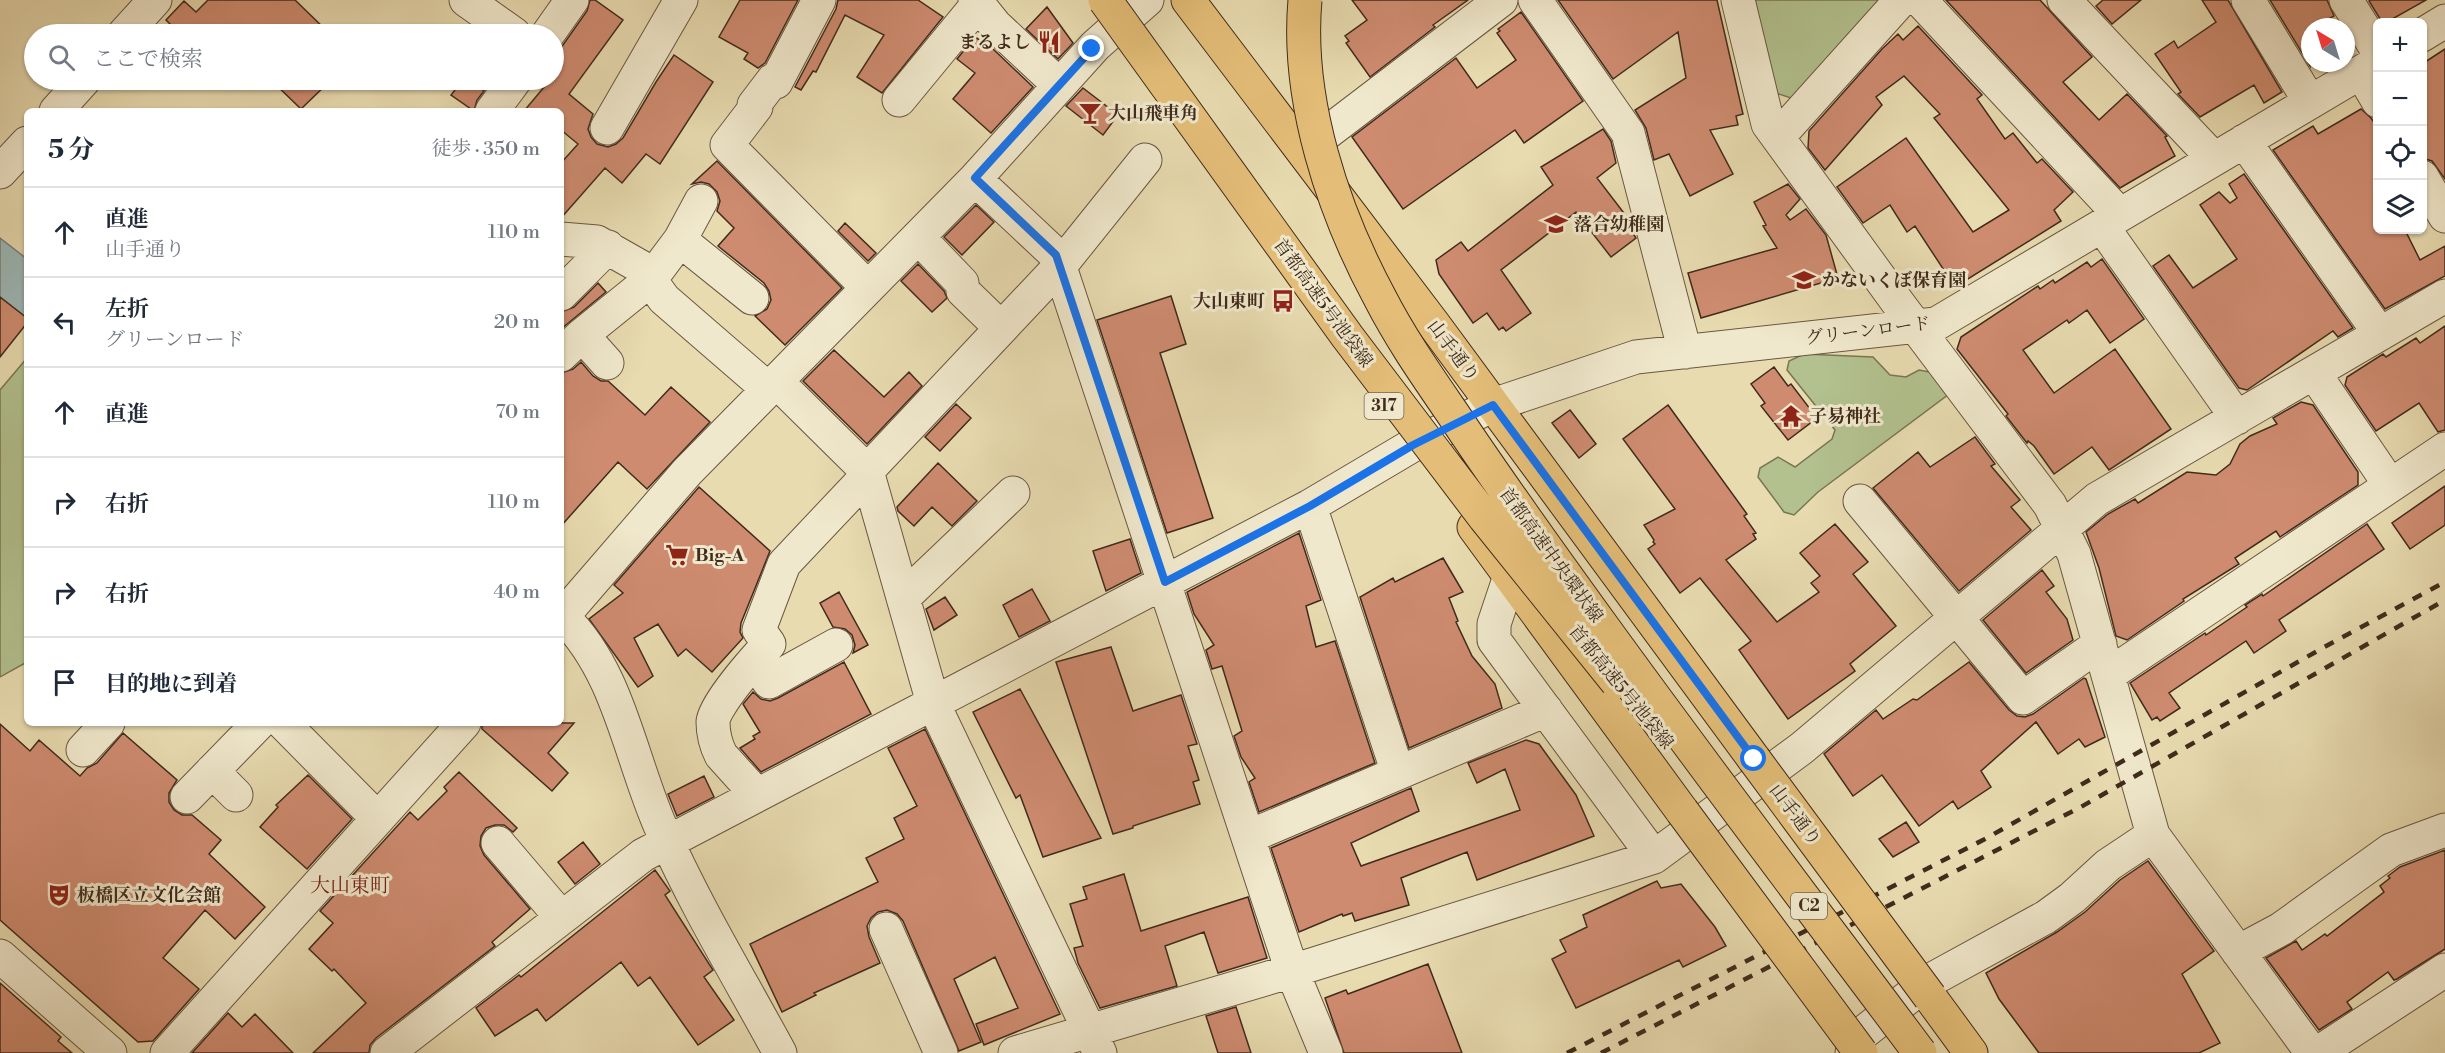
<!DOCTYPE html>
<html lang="ja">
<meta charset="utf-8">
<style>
:root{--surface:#fff;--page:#f2f2f3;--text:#1f2937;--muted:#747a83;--line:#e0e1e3}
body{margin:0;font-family:"Libre Bodoni","Noto Serif JP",serif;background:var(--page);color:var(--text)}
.controls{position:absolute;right:18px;top:18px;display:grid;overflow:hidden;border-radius:9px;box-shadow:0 2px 4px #0004}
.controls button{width:54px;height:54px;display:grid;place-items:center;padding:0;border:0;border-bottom:2px solid var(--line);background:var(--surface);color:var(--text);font:30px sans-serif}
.compass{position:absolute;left:2301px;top:18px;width:54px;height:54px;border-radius:50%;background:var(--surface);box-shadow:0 2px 4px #0004;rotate:322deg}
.stop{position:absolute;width:18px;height:18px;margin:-14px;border:4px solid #1a73e8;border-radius:50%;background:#fff}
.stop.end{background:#1a73e8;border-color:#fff;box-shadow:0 2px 6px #0008}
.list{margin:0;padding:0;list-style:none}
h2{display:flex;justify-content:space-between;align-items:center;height:78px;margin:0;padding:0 24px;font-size:26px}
h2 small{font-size:20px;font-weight:400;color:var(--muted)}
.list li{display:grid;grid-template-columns:39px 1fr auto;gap:18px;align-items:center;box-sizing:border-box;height:90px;padding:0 24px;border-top:2px solid var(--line)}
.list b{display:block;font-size:22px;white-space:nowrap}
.list p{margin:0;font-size:20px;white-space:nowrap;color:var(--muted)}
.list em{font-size:20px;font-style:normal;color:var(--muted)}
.icon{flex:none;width:33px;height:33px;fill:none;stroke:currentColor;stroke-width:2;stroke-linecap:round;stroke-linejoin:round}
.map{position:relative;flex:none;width:2445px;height:1053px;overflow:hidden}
.search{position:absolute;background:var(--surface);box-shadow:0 2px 4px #0004;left:24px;top:24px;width:540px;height:66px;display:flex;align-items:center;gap:15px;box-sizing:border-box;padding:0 21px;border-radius:33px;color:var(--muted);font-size:22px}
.panel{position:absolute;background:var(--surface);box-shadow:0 2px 4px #0004;left:24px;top:108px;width:540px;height:618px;border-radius:9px}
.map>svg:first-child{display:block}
</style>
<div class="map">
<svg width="2445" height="1053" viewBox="0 0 2445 1053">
<rect width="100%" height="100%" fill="#e8dbb0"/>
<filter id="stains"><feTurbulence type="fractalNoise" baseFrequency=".00333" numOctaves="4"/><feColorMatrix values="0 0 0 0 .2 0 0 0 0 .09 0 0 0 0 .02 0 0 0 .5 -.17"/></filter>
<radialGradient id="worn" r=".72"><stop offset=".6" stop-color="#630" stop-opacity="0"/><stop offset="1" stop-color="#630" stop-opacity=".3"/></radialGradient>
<!-- green -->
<path fill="#b2c18e" stroke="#797655" stroke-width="1.5" d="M1751,0H1884L1794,99L1773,92Z
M1804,354L1873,357L1890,375L1906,377L1919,370L1935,373L1949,394L1818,492L1794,515L1784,512L1758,477L1760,468L1778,457L1795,467L1832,439L1835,430L1787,370L1789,361Z
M27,358V662L0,677V390Z"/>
<!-- water -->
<path fill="#9db8b8" stroke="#78807a" stroke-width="1.5" d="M0,238L27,259V318L0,297Z"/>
<!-- building -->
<path fill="#ce8b70" stroke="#402b1c" stroke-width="1.5" d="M208,0H295L330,34H174L177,31L166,20L184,1L196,12Z
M590,0H595L623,20L569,94L593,114L588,129L591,137L597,144L608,147L616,144L623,138L656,82L674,55L713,82L660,164L646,154L622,183L605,168L561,218V163L578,144L561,130V111H524L550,80H554V52L563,45L587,11Z
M740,0H798L765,63L758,68L744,59L748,53L719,37Z
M838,0H918L943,17L882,93L857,77L884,35L845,15L816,72L813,71L801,90L795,87L836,9Z
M1352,0H1468L1433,25L1435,27L1370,77L1346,43L1349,41L1345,36L1367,20Z
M1558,0H1717L1743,114L1736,116L1738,125L1710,130L1733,174L1690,196L1669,154L1654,160L1646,128L1635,110L1686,78L1678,32L1613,79Z
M1946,0H2040L2092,57L2063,82L2099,120L2127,94L2167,136L2165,137L2175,156L2120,188Z
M2103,0H2141L2112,24L2096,6Z
M2202,0H2228L2282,92L2264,103L2254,85L2200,117L2178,94L2181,92L2155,54L2174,41L2178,48L2216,22Z
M2270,0H2327L2334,16L2315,27H2310V66Z
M2371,0H2426L2387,22H2382L2369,1Z
M1047,7L1073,43L1058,59L1026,29Z
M1521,12L1583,101L1524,143L1515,130L1403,209L1352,137L1456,58L1477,88L1516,60L1497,33L1500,31L1498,29Z
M1918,26L1982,95L1977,99L2005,139L2013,133L2037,163L2042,159L2073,192L2054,210L2061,221L1955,287L1915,226L1907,232L1890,205L1863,223L1837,187L1906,138L1973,232L2009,210L1934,118L1940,114L1904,76L1876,97L1882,105L1825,170L1808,148L1809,131L1882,49L1898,34L1903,40Z
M975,37L992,48L1033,87L991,133L953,99L975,73L957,59Z
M2445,49V179L2432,161L2422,158V64Z
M271,80H331L301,109Z
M463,80H469L484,91L477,100L474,111L451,95Z
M1083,88L1118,115L1103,135L1066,106Z
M2361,109L2371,118L2378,128V230H2405L2420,260L2445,246V276L2385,309L2273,150L2313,126L2318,134Z
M1603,129L1611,141L1616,163L1597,178L1630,221L1627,224L1636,238L1611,257L1576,212L1501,270L1531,313L1506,331L1503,327L1499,330L1487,313L1473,323L1439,274L1436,260L1461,242L1468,251L1553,185L1541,167Z
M717,161L842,288L785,345L755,316L767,309L771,300L769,291L764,283L718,246L734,228L717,211L720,201L717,192L709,184L701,182L692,184Z
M2244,174L2353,328L2338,337L2333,331L2247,390L2239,388L2153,266L2169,255L2193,288L2237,259L2200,205L2219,192L2230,203L2237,198L2229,184Z
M1788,184L1800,199L1786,215L1790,220L1806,209L1826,235L1838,278L1701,318L1688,273L1777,248L1763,226L1766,225L1754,202Z
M976,205L994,222L962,255L944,237Z
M845,223L876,253L868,261L838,231Z
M2102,259L2144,319L2110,343L2087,310L2069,323L2067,320L2023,350L2054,393L2115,349L2171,429L2109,470L2092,447L2054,474L2034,446L2028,441L2027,443L2006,416L2008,414L1957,349L1961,337L2038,286L2040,289L2053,280L2055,283L2087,262L2091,267Z
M918,264L944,291L947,298L932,312L901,281Z
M598,283L606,292L561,329V312L574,307Z
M1171,296L1186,344L1160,353L1213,518L1167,533L1097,320Z
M0,297L27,318V323L0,357Z
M2445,326V430L2438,432L2419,403L2376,431L2345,385L2347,377L2383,354L2386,357L2416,338L2420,343Z
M834,350L884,397L909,372L922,386L867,444L803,381Z
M581,362L593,376L601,381H608L645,415L671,387L710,422L647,489L618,462L561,526V373L573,369Z
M1774,367L1788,386L1791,384L1817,418L1788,440L1761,406L1765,403L1751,384Z
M2301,402L2313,405L2358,472V485L2280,537L2276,531L2235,558L2239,564L2183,599L2184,601L2127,640L2116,636L2099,568L2086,532L2108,514L2135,499L2138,503L2187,472L2216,475L2230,464L2240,444L2250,436L2277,424L2273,418Z
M956,404L971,418L940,451L925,437Z
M1668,405L1747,514L1744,516L1756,533L1753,534L1756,539L1726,560L1777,622L1819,592L1811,583L1820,576L1800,553L1835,524L1868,562L1853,574L1896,626L1850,664L1855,671L1788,719L1739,650L1751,641L1700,578L1680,593L1648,549L1655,544L1653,542L1654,540L1644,525L1675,509L1623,439Z
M1570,410L1596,444L1579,458L1552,423Z
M1975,437L1995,464L1991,466L2020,500L2011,507L2031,530L1959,591L1873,488L1918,452L1930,467Z
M938,463L977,501L952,526L932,507L914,526L898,511L897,507Z
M2445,486V525L2410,549L2392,523Z
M699,487L770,551L741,623L740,632L743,638L712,672L686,649L678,656L658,624L634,638L653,676L638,687L589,619L623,593L614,585Z
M2367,524L2384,549L2279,620L2286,631L2254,653L2246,641L2169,693L2180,708L2160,721L2157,717L2152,720L2130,683L2205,633L2206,635L2247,607L2245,605L2262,594L2263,596Z
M1299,533L1321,600L1306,606L1316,647L1335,641L1375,763L1259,812L1249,782L1255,778L1241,757L1234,736L1242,731L1222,666L1212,669L1206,650L1214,645L1194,614L1187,592Z
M1130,539L1141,573L1106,591L1093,551Z
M1443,558L1463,592L1449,598L1458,621L1456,622L1472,656L1495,684L1502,708L1409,748L1360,597L1393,578L1395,582Z
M2042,570L2054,586L2046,592L2067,619L2073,640L2026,673L1983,620Z
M1032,589L1050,621L1019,637L1003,605Z
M839,592L868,645L853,653L855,645L852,635L845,629L833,627L820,603Z
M945,597L957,615L934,630L926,609Z
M1111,647L1133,711L1181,695L1197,744L1188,746L1199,780L1193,782L1200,804L1133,826V828L1113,834L1056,662Z
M844,662L871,714L761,772L740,748L755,739L753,736L760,732L743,704L753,692L761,699L770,701L778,698Z
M1969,662L2009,710L2017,716L2025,717L2033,714L2084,678L2086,679L2105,737L2085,747L2079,739L2058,754L2036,722L1981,771L1991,787L1958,809L1953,801L1919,826L1882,775L1853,796L1824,754L1876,710L1883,719L1913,699L1917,700Z
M1020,689L1101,838L1043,857L1020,795L1016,798L973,712Z
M482,723H574L548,753L568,773L552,791L482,729Z
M0,724L30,751L39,740L80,776L87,768L97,763L123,733L177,780L169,793V802L174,810L182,815H192L221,840L209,854L265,907L235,939L205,910L163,958L199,989L153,1041L138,1042L0,920Z
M925,729L1060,1014L984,1045L976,1024L1018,1008L995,957L954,979L981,1042L959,1051L903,921L897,914L887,910L878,912L871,918L867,926L869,937L880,963L814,993L816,995L782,1012L750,944L878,882L866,858L904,839L894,818L917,806L888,748Z
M1526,740L1539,744L1576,795L1594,836L1477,880L1467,852L1401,878L1409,905L1355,921L1352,913L1343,916L1342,914L1299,932L1271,848L1411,788L1419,811L1351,843L1361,866L1520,810L1505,769L1477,783L1468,763Z
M459,772L517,828L513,832L504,825H495L486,828L481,836L480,846L484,855L530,909L492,942L495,946L376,1038L370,1045L369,1053H313L366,1003L334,969L332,971L309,949L333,923L320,911L410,812L418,820L447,791L444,787Z
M308,775L352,819L307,869L260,827L278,807L276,805Z
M704,776L714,797L677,816L668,794Z
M1906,822L1919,842L1893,857L1879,839Z
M583,842L600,864L575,884L558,862Z
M2445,850V949L2397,979L2394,980L2388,972L2347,1002L2352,1009L2319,1030L2266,958L2296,941L2302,950L2325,934L2327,936L2384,892L2380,886L2390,878L2388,876L2400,867Z
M2148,861L2214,951L2182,974L2220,1043L2199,1053H2039L1999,999L1986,973L2057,932L2085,912L2120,880Z
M655,870L670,891L665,895L713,970L704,977L734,1020L698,1045L650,977L638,986L621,962L546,1021L537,1009L495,1036L476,1008L519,975L521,977Z
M1124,874L1141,931L1248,897L1267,958L1218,973L1204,932L1165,946L1177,986L1100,1008L1078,963L1074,948L1083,946L1070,904L1087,899L1083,887Z
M1657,881L1661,888L1681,884L1715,927L1726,946L1683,967L1679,960L1576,1008L1552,959L1566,952L1560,940L1587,927L1583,915Z
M1428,964L1462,1053H1344L1325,998L1346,990L1348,994Z
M0,983L61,1037L58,1041L72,1053H0Z
M1236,1007L1251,1053H1218L1206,1016Z
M228,1013L242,1027L255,1014L293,1053H192Z"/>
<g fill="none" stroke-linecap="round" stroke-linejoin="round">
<!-- minor casing -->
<g stroke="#6a5741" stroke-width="35">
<path id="minor" d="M466,0L514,34
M819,0L776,82L773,80L754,105L756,107L727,145L868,288
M975,0L995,25L1059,85
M1535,0L1628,133L1685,352
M1738,0L1768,124L1898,303L2050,505L2074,554L2153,835L2312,1053
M1920,0L2120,215
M2064,0L2214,159
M2248,0L2310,102
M2346,0L2378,51
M124,34L155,0
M548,34L572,0
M2422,35L2445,21
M2361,72L2378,101
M899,100L978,4
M56,111L84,80
M492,111L515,80
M607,128L681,0
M1778,137L1901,0
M2244,141L2380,334
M1303,151L1501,0
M0,172L27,143
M2422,177L2445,216
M975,179L1056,255L1292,971L1326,1053
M2102,226L2237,418
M918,237L962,283L963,291L1001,328
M561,239L597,242L641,267L664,299L768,389
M680,240L752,298
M561,294L608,247
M582,335L650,280L680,240L701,201
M561,355L582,335L607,363
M2314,373L2390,485
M776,381L867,471L933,703L1100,1053
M867,471L1060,266L1145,160
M1860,501L2023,698L2100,644
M1310,506L1398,773
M1510,576L1494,624V640L1654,857
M903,598L1013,493
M563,617C620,673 630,759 662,830C696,907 740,979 780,1053
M561,618L687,472L975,179L1095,46L1147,0
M754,661L769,682L836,645
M2108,675L2445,449
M283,723L377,818
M83,750L108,723
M212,771L236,795
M757,795L721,755C716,745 713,733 713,722C714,705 756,658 769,644L759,630L784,564L868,475
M187,797L259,723
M1248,837L1546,710
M498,843L561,917
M886,929L941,1053
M2238,952L2281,929L2391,850L2445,830
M0,956L110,1053
M167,1053L464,723
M387,1053L643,855L1310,506L1413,445L1493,405L1636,357L1936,324L2378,62
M1015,1053L1292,971L1654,857L1802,748L2097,499L2445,296
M1852,1053L1859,1036L1929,981L2046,917L2072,898L2108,865L2153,835
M2318,1053L2445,970"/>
</g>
<!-- major casing -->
<g stroke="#402b1c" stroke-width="35">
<path id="major" d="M1188,0L1435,326L1754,759
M1474,527L1682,811
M1930,997L1971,1053"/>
</g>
<!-- minor -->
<use href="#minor" stroke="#f0e8cc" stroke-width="33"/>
<!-- major -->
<use href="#major" stroke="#e4be78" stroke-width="33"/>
<!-- rail -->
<path stroke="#402b1c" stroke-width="4.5" stroke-dasharray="10 10" stroke-linecap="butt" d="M1567,1053L1985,839L2328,645L2445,582
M1601,1053L2079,808L2445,600"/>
<!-- major-bridge casing -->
<g stroke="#402b1c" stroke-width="35" stroke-linecap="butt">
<path id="major-bridge" d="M1754,759L1930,997
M1682,811L1861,1053"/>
</g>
<!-- highway-bridge casing -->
<g stroke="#402b1c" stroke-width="35" stroke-linecap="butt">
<path id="highway-bridge" d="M1105,0L1347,336L1485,518L1617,682
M1305,0C1296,100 1333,211 1380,298C1401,339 1427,376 1453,414C1500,485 1550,554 1600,623C1705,768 1813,910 1920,1053"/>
</g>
<!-- major-bridge -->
<use href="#major-bridge" stroke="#e4be78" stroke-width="33"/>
<!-- highway-bridge -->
<use href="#highway-bridge" stroke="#e4be78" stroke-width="33"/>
</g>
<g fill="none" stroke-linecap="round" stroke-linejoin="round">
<!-- route -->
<path stroke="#1a73e8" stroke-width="8" d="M1092,49L975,178L1056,255L1165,582L1310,506L1413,445L1493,405L1754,759"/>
</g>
<!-- icons -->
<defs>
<g id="restaurant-bare" transform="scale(1.8)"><path d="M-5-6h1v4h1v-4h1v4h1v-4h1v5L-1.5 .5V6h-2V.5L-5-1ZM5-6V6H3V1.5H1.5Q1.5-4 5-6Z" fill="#8f2418" stroke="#f0e8cc" stroke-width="2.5" paint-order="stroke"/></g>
<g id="bar-bare" transform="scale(1.8)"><path d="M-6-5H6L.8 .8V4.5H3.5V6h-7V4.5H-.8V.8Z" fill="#8f2418" stroke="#f0e8cc" stroke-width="2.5" paint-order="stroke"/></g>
<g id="school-bare" transform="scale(1.8)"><path d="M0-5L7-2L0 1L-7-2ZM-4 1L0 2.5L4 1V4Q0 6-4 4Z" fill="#8f2418" stroke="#f0e8cc" stroke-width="2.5" paint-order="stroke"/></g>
<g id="bus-bare" transform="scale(1.8)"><path d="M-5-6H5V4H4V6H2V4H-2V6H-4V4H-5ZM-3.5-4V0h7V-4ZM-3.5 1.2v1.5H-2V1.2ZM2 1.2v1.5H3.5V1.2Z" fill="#8f2418" stroke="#f0e8cc" stroke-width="2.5" paint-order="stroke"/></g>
<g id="temple-bare" transform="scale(1.8)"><path d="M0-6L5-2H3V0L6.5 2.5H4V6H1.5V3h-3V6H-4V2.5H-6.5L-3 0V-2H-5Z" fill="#8f2418" stroke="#f0e8cc" stroke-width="2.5" paint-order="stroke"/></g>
<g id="supermarket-bare" transform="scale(1.8)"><path d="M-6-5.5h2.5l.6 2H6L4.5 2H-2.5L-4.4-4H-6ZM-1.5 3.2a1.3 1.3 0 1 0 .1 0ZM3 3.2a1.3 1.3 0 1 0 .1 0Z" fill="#8f2418" stroke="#f0e8cc" stroke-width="2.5" paint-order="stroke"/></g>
<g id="theatre-bare" transform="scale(1.8)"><path d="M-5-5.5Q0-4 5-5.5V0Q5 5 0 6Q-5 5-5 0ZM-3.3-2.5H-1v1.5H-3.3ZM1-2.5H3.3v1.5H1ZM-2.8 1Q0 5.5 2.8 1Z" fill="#8f2418" stroke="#f0e8cc" stroke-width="2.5" paint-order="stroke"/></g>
</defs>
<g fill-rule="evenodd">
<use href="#restaurant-bare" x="1049" y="42"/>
<use href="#bar-bare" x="1090" y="113"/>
<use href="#school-bare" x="1556" y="224"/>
<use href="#school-bare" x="1804" y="280"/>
<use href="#bus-bare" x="1283" y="301"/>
<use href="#temple-bare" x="1791" y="416"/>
<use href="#supermarket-bare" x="677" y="555"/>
<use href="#theatre-bare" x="59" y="895"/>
</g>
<g text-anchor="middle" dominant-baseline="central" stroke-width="6" stroke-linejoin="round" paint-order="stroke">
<!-- shield labels -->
<g fill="#f0e8cc" stroke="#756451" stroke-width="1.5">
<rect x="1364.5" y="393" width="39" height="26" rx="4.5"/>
<rect x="1791" y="893" width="36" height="26" rx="4.5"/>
</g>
<g font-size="16" font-weight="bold" fill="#402b1c">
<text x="1384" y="406">317</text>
<text x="1809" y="906">C2</text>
</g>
<!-- poi labels -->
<g font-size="18" font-weight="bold" fill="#402b1c" stroke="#f0e8cc" text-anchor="start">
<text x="1031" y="42" text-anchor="end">まるよし</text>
<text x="1108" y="113">大山飛車角</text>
<text x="1574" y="224">落合幼稚園</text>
<text x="1822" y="280">かないくぼ保育園</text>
<text x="1265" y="301" text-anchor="end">大山東町</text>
<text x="1809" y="416">子易神社</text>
<text x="695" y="555">Big-A</text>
<text x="77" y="895">板橋区立文化会館</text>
</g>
<!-- street labels -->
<g font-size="18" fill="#402b1c" stroke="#f0e8cc">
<text transform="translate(1323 303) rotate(54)">首都高速5号池袋線</text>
<text transform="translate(1868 331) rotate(-7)">グリーンロード</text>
<text transform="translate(1453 351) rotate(53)">山手通り</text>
<text transform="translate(1551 555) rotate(54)">首都高速中央環状線</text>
<text transform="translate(1621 687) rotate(51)">首都高速5号池袋線</text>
<text transform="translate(1795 815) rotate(53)">山手通り</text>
</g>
<!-- neighbourhood labels -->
<g font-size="20" fill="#7a1f14" stroke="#f0e8cc">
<text x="350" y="886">大山東町</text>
</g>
</g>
<rect width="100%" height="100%" filter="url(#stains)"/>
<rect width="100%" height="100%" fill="url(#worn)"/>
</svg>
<div class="controls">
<button>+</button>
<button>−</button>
<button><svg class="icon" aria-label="locate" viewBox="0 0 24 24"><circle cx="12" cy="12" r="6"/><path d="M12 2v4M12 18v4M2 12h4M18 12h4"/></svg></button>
<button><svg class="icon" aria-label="layers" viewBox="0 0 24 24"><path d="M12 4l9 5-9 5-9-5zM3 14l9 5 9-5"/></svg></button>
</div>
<svg class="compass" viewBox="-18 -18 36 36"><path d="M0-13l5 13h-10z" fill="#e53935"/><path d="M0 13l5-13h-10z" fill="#747a83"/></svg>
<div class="stop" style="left:1754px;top:759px"></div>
<div class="stop end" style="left:1092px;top:49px"></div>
<div class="search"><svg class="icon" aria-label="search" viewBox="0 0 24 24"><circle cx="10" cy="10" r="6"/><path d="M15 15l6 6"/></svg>ここで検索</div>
<section class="panel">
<h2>5 分<small>徒歩 · 350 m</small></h2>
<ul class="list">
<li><svg class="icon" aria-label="ahead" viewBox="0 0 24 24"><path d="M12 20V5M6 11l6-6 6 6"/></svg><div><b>直進</b><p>山手通り</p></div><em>110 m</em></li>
<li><svg class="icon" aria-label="left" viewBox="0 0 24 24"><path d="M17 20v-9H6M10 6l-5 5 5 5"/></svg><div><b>左折</b><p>グリーンロード</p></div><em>20 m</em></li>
<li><svg class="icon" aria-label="ahead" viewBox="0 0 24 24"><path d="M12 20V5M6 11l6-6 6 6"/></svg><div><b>直進</b></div><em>70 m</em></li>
<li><svg class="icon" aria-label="right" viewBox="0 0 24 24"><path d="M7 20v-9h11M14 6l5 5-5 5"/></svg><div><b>右折</b></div><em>110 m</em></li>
<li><svg class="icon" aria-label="right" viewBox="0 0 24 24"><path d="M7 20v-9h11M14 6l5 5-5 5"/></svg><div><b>右折</b></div><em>40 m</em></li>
<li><svg class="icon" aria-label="arrive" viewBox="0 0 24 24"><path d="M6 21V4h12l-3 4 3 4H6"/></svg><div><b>目的地に到着</b></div></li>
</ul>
</section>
</div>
